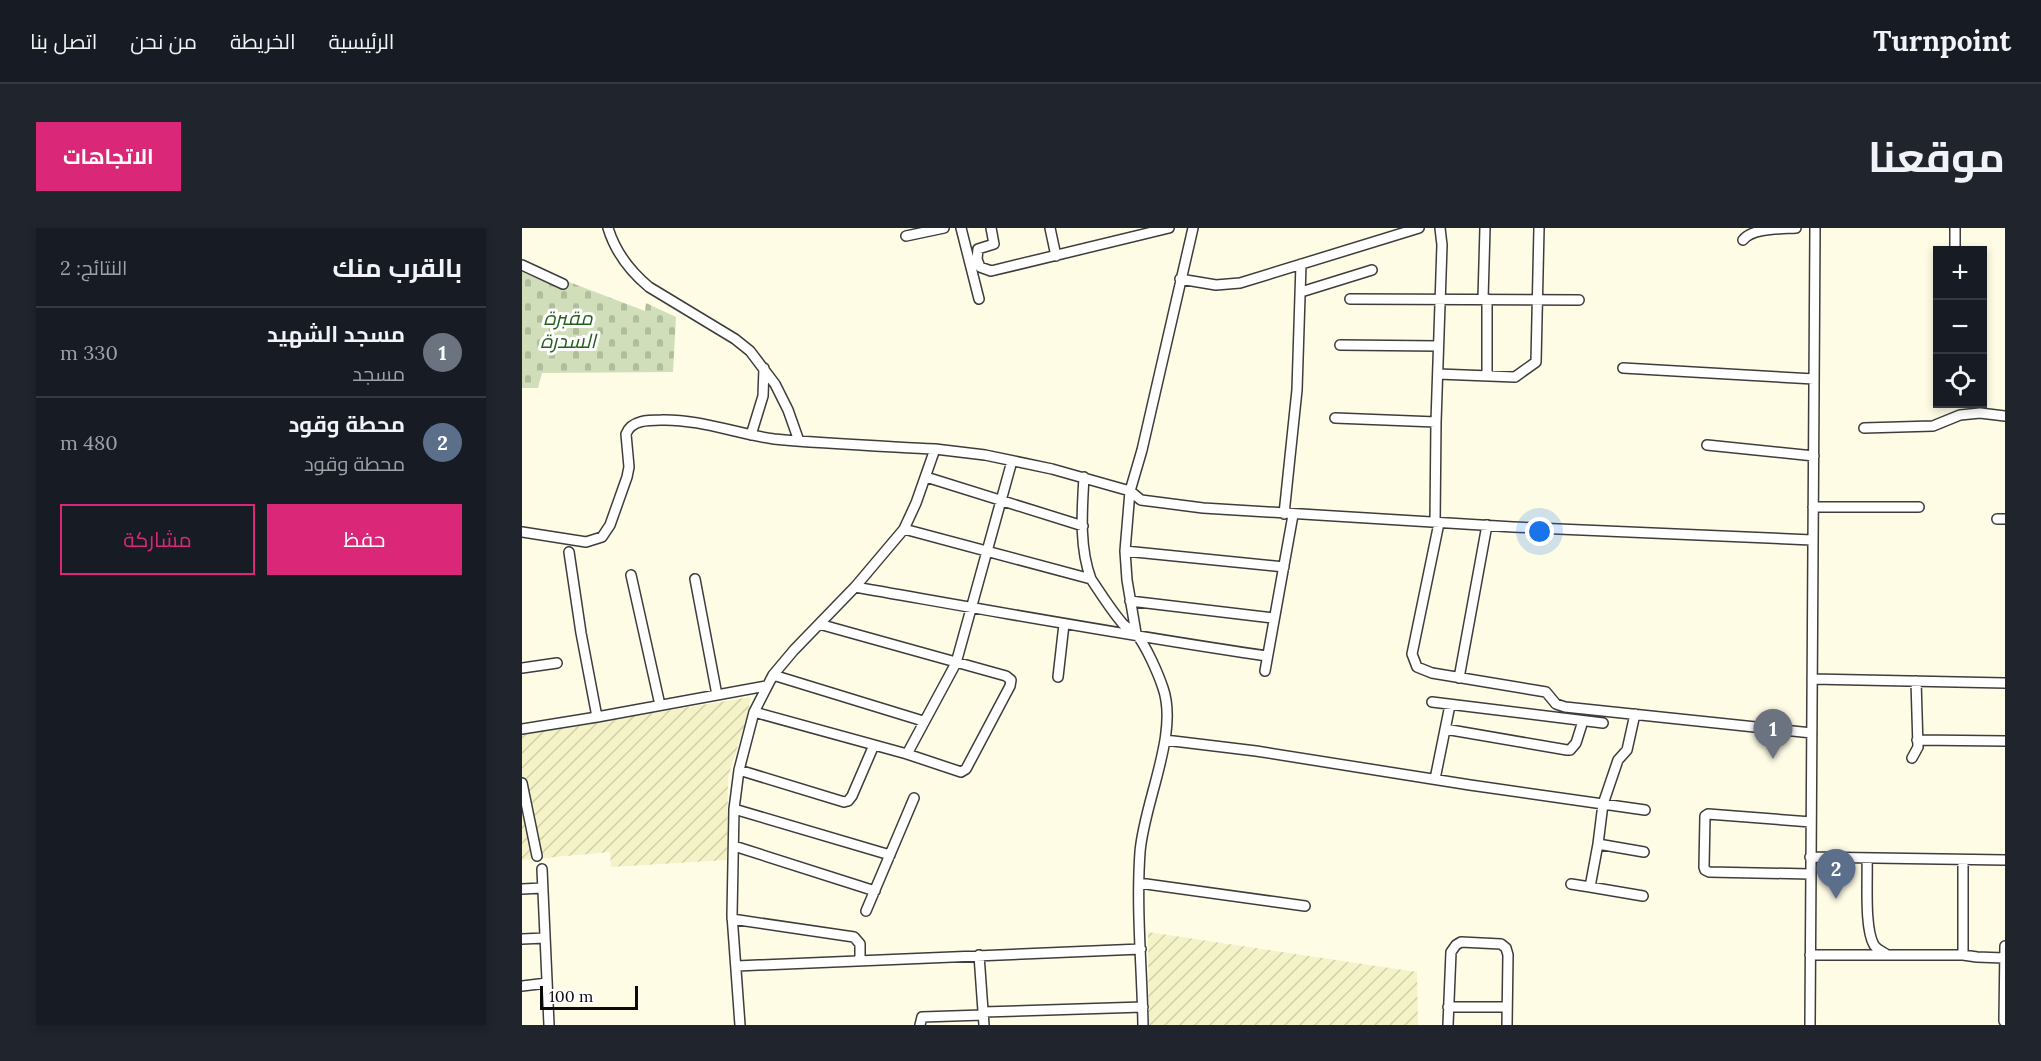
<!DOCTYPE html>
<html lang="ar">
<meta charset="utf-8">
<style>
:root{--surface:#171b24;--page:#20242c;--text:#f1f3f6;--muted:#9ea1a6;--line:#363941;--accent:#db2777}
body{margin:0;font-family:Lora,Cairo,serif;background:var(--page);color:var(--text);direction:rtl}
.controls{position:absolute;right:18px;top:18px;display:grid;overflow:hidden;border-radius:0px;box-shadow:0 3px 9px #0003}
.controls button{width:54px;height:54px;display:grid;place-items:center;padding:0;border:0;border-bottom:2px solid var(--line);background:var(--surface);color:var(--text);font:30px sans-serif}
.scale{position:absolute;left:18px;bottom:15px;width:98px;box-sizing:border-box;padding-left:6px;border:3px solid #0a0a0a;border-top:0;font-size:16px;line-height:21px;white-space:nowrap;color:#0a0a0a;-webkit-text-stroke:4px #fff;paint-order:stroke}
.you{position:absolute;left:1018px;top:304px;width:21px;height:21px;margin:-15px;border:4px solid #fff;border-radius:50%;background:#1a73e8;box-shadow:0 0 0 9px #1a73e833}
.badge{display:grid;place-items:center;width:39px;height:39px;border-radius:50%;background:var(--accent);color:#fff;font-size:20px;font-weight:700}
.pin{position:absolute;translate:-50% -50px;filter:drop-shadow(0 2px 3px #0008)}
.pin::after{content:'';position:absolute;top:32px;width:21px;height:18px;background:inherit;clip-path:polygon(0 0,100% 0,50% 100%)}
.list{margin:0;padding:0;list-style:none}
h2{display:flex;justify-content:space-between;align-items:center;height:78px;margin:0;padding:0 24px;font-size:26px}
h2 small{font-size:20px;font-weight:400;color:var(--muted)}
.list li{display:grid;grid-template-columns:39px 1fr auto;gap:18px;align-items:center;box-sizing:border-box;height:90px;padding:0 24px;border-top:2px solid var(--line)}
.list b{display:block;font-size:22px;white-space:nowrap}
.list p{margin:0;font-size:20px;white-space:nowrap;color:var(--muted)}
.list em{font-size:20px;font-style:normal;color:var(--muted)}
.actions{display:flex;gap:12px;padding:18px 24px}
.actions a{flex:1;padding:14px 0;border:2px solid var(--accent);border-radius:0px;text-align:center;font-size:21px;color:var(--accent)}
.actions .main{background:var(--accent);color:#fff}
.icon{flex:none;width:33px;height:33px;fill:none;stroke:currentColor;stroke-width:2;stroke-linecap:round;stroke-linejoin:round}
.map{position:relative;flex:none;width:1483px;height:797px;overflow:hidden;direction:ltr;border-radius:0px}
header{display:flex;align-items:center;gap:36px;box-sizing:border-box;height:84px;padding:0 30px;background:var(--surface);border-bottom:2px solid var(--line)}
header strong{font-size:28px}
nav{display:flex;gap:33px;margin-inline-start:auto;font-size:21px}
.intro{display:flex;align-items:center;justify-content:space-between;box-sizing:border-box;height:144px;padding:0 36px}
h1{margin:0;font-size:42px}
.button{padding:15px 27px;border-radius:0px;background:var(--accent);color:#fff;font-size:21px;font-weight:700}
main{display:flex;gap:36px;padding:0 36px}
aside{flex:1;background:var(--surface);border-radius:0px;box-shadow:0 3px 9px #0003}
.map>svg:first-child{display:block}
</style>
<header>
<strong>Turnpoint</strong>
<nav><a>الرئيسية</a><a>الخريطة</a><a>من نحن</a><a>اتصل بنا</a></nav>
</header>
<div class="intro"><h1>موقعنا</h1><a class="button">الاتجاهات</a></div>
<main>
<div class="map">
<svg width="1483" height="797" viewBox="0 0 1483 797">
<defs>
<pattern id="farmland-furrows" width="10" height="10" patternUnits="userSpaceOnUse" patternTransform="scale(1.5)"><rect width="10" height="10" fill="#f4f3c7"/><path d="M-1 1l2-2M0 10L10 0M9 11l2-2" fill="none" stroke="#d0cfaa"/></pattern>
<pattern id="cemetery-stones" width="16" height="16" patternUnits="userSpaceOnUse" patternTransform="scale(1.5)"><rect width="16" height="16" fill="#d0dfb9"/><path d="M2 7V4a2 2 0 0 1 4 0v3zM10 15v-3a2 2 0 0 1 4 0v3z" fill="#b1be9e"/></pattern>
</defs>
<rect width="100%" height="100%" fill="#fffce6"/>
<!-- farmland -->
<path fill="url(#farmland-furrows)" d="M229,469L222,499L206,549L205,632L89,639L88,624L0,632V506Z
M626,704L895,744L896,797H627Z"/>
<!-- cemetery -->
<path fill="url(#cemetery-stones)" d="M0,36L123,83L124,75L154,89L151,144L20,145L16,160H0Z"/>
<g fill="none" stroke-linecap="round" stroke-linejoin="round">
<!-- minor casing -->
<g stroke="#3d3d3d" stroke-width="12">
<path id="minor" d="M86,0C93,23 109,44 127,59L213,111L228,123L253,156L266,182L277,213
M439,0L457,71
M469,0L472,16L456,21L455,31L458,39L469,43L647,0
M528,0L534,28
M384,8L422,0
M1221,12C1230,0 1258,1 1274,0
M1433,22V0
M0,37L41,56
M658,51L694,57L718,55L897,0
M779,64L850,42
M828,71L1057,72
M961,71L963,0
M818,117L916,118
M1101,140L1292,151
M916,146L993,149L1014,134L1017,0
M965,148V71
M813,190L914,194
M1342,200L1411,198L1438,187L1458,185L1483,188
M229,207L241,168L242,140
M1185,217L1292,228
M404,249L561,298
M562,249C560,282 557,319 569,351C579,366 589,382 601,396C605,400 611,402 615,407C624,418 636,445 641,460C657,506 622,574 618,624C614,681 620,740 621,797
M1291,279H1397
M762,286L775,162L779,36
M1475,291H1483
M913,295L914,194L920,17L918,0
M917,295L890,426L895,439L910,445L1024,464L1034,476L1043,479L1290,505
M382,301L569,351
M0,304L64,314L80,309L88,297L105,249L107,239L104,206C109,192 127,192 139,192C178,191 215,206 252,211C305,216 359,218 413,221
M603,323L762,339
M47,324L59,405L75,489
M109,347L138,477
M173,351L195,467
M333,359C470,383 607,408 745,428
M608,373L751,390
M614,405L605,352L603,323L608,263L620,222L671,0
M0,440L35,435
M743,443L771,287
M251,447L401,493
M536,449L542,396
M937,450L965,297
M1290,451L1483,455
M910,474L1081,495
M232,484L385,526L439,544L444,541L488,458L489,452L484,448L297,396
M1113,486L1105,522L1096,532L1081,576L1076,616L1122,624
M0,501L75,489L244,458
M923,501L1045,522H1048L1054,515L1061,493
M643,512L734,523L948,557L1123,582
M1395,512L1483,513
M385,526L434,435L490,233
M1390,530L1396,519L1394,453
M217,542L322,574L326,573L330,568L352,517
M913,551L928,477
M0,555L15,628
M212,581L368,627
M1076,616L1068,659L1121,668
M212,618L353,663
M1288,629L1483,632
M1345,630C1346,651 1342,700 1352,717C1355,722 1360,723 1364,726
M20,641L27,797
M1288,646L1187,644L1183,642L1182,639L1183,588L1186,586L1289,594
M617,655L783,678
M1049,656L1068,659
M0,661L20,660
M344,683L392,570
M210,691L332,709L338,716V732
M0,711L23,710
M457,727L462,797
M1288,727H1441V632
M1441,727L1455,729L1482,730
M215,738L619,721
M0,758L25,755
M926,779H985
M461,784L621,779
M1482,793L1483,718
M218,797L210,687L212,581L217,542L232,484L251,447L272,422L333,359L382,301L394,275L413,221L463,227L530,241L608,263L619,272L681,280L991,299L1290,312
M398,797L400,789L461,787
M926,797L929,724L934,717L939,714L979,716L984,720L986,727L985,797
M1288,797L1293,0"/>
</g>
<!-- minor -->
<use href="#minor" stroke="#fff" stroke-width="9"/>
</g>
<g text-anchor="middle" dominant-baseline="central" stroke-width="6" stroke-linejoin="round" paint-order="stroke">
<!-- park labels -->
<g font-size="20" font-style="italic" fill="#24601b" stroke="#fff">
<text x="46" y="89">مقبرة<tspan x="46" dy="23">السدرة</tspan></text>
</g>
</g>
</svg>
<div class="controls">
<button>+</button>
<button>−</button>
<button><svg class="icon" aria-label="locate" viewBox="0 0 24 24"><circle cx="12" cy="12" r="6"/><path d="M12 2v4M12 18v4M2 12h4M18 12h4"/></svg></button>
</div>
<div class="scale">100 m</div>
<div class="you"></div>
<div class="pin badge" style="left:1251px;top:531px;background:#6b7280">1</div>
<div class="pin badge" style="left:1314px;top:671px;background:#5c6f8a">2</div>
</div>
<aside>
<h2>بالقرب منك<small>النتائج: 2</small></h2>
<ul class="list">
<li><span class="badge" style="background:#6b7280">1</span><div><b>مسجد الشهيد</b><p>مسجد</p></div><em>330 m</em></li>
<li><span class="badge" style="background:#5c6f8a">2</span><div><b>محطة وقود</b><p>محطة وقود</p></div><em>480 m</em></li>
</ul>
<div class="actions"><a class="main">حفظ</a><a>مشاركة</a></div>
</aside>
</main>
